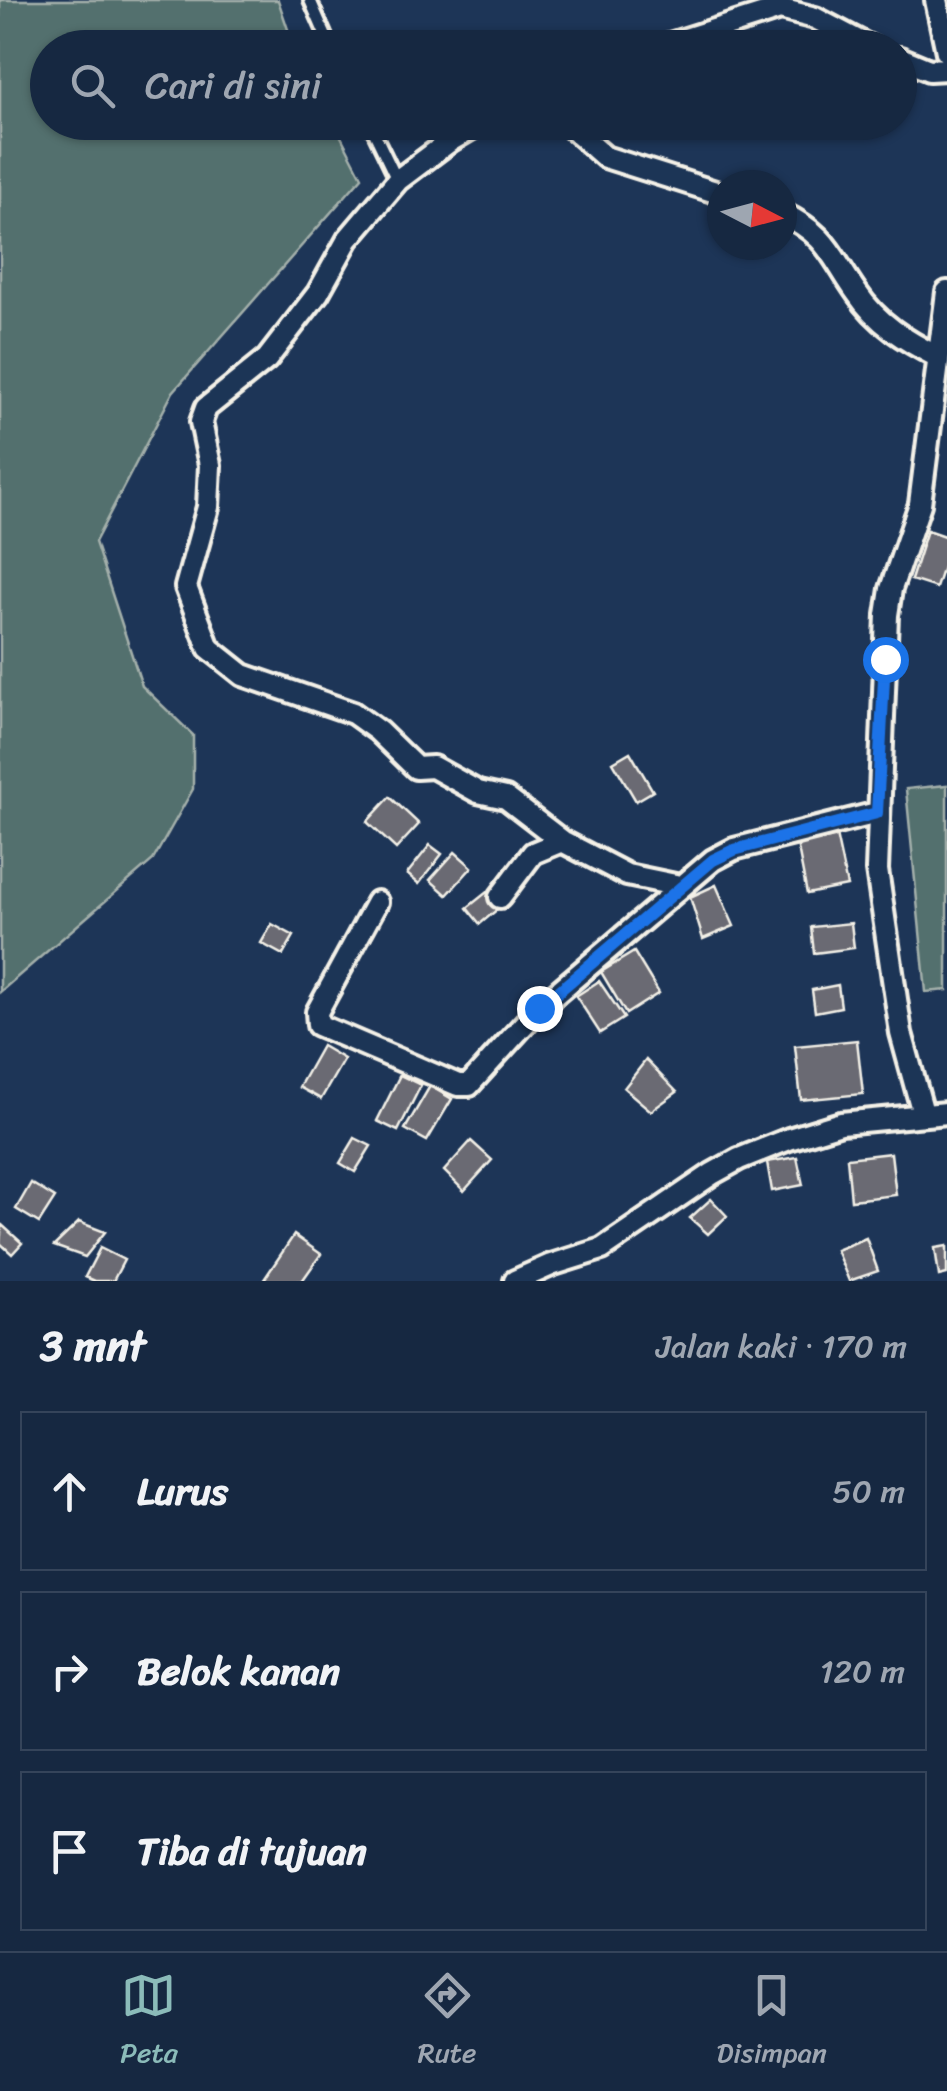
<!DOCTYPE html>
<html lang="id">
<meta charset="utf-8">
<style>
:root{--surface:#162841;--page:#1f3048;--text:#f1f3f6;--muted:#9ea6b1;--line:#35445a;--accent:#8bbbb9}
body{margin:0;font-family:Sriracha,sans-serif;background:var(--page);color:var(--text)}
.compass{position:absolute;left:707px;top:170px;width:90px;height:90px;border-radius:50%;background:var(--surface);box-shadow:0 2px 8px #0004;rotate:96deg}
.stop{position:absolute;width:30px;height:30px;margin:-22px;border:8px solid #1a73e8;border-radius:50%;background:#fff}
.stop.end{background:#1a73e8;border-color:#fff;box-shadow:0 2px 10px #0008}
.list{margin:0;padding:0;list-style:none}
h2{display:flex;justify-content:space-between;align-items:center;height:130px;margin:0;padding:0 40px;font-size:42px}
h2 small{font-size:32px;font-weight:400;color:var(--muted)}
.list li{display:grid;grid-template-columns:65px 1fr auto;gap:30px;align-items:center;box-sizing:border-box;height:160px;margin:0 20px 20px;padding:0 20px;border:2px solid var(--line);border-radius:0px}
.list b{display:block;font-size:38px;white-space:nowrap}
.list em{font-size:32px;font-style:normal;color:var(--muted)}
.icon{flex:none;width:55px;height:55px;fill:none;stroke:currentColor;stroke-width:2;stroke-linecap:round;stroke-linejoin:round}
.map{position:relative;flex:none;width:947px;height:1281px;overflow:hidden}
.search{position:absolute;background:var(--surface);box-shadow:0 2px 8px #0004;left:30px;right:30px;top:30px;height:110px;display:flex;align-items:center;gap:25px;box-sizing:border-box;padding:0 35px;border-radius:55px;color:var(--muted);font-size:38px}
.sheet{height:670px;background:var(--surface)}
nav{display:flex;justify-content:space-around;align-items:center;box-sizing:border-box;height:140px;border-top:2px solid var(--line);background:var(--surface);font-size:28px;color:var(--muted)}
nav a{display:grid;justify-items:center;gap:5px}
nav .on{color:var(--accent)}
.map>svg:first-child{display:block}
</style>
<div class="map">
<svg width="947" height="1281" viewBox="0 0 947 1281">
<rect width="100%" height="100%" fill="#1d3557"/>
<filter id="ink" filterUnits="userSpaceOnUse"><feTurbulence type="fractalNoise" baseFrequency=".01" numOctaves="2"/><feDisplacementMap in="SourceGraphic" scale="20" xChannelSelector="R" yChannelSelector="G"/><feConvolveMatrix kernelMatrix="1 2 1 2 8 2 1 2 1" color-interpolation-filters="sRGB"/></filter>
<g filter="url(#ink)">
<!-- green -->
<path fill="#53706e" stroke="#a4b0ab" stroke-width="2.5" d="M0,0H278L294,47L48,48V122L334,123L362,177L173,392L95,542L142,686L193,735V789L153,860L0,992Z
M947,785V990L926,992L906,789Z"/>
<!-- building -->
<path fill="#6a6a73" stroke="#f4f1e8" stroke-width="2.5" d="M927,530L947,537V555L936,588L911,580Z
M630,752L653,791L636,801L613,762Z
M390,797L419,824L396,849L367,822Z
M836,835L847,886L807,894L797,843Z
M430,845L442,854L419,884L407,874Z
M455,852L472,867L447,895L430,880Z
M716,885L734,926L703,939L690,897Z
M487,892L499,908L480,924L467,908Z
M851,923L854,948L814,953L811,927Z
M272,924L294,936L283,955L261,943Z
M634,952L659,993L626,1014L601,972Z
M599,981L624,1018L600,1033L576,996Z
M838,985L841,1007L815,1012L812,990Z
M857,1040L863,1094L801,1100L795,1046Z
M322,1046L344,1059L321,1099L299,1087Z
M646,1060L677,1092L651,1111L624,1088Z
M400,1075L421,1085L398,1131L377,1121Z
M430,1086L452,1099L427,1141L405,1129Z
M355,1138L371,1146L355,1172L340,1163Z
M471,1141L492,1160L464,1191L444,1171Z
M891,1153L896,1195L851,1200L847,1158Z
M797,1157L803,1185L772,1191L767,1162Z
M31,1183L55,1198L39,1223L16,1209Z
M711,1199L727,1216L708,1234L690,1218Z
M79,1222L105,1232L85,1257L54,1246Z
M2,1225L22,1243L12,1254L0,1243Z
M294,1235L321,1254L302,1281H263Z
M866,1238L878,1271L849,1281L836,1250Z
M947,1246V1274L939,1276L935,1248Z
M100,1248L124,1260L113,1281H94L85,1277Z"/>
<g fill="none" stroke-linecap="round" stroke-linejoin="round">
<!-- service casing -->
<g stroke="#f4f1e8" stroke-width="18">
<path id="service" d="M310,0L331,48
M369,122L397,180"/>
</g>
<!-- minor casing -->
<g stroke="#f4f1e8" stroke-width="28">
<path id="minor" d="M936,0L947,52
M657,48L780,9L815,18L872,48
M900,58L929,70L947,69
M482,122L450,141L398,180L348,239L318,293L267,359L206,408L201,422L210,465L208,507L186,587L209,648L243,675L353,713L378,731L416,768L433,767L478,792L506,798L562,841L627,875L680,886
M565,122L605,157L722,194
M782,213C829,236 830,255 857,293C877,323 906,341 938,357
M500,897L533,853L562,841
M377,902L317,1012L318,1025L458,1085H469L539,1008L713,860L734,849L877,813
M923,1113L901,1033L877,870L887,615L891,589L920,504L947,292
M515,1281L551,1265L602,1249L712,1174L739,1159L789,1139L841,1123L947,1113"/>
</g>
<!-- service -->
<use href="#service" stroke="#1d3557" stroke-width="10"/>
<!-- minor -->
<use href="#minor" stroke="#1d3557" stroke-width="20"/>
</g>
</g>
<g fill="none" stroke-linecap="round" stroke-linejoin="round" filter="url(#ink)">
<!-- route -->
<path stroke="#1a73e8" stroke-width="12" d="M539,1008L713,860L734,850L877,813L885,659"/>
</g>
</svg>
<svg class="compass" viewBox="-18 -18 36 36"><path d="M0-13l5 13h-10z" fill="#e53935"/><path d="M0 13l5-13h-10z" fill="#9ea6b1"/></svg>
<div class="stop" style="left:885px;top:659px"></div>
<div class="stop end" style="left:539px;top:1008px"></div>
<div class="search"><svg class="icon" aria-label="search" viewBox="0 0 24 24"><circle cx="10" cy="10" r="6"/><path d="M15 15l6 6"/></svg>Cari di sini</div>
</div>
<section class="sheet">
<h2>3 mnt<small>Jalan kaki · 170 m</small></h2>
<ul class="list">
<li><svg class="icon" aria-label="ahead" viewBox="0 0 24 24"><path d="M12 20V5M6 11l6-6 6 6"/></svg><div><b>Lurus</b></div><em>50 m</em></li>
<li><svg class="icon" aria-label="right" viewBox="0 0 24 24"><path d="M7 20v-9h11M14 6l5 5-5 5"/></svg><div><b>Belok kanan</b></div><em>120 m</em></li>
<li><svg class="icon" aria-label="arrive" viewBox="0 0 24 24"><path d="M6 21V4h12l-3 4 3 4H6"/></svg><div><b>Tiba di tujuan</b></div></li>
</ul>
</section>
<nav>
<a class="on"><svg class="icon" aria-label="map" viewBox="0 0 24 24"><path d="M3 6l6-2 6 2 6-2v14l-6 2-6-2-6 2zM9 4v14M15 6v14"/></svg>Peta</a>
<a><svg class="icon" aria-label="directions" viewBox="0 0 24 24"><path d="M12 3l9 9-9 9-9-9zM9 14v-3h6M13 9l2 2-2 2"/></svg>Rute</a>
<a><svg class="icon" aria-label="saved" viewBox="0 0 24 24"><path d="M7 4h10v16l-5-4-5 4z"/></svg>Disimpan</a>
</nav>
